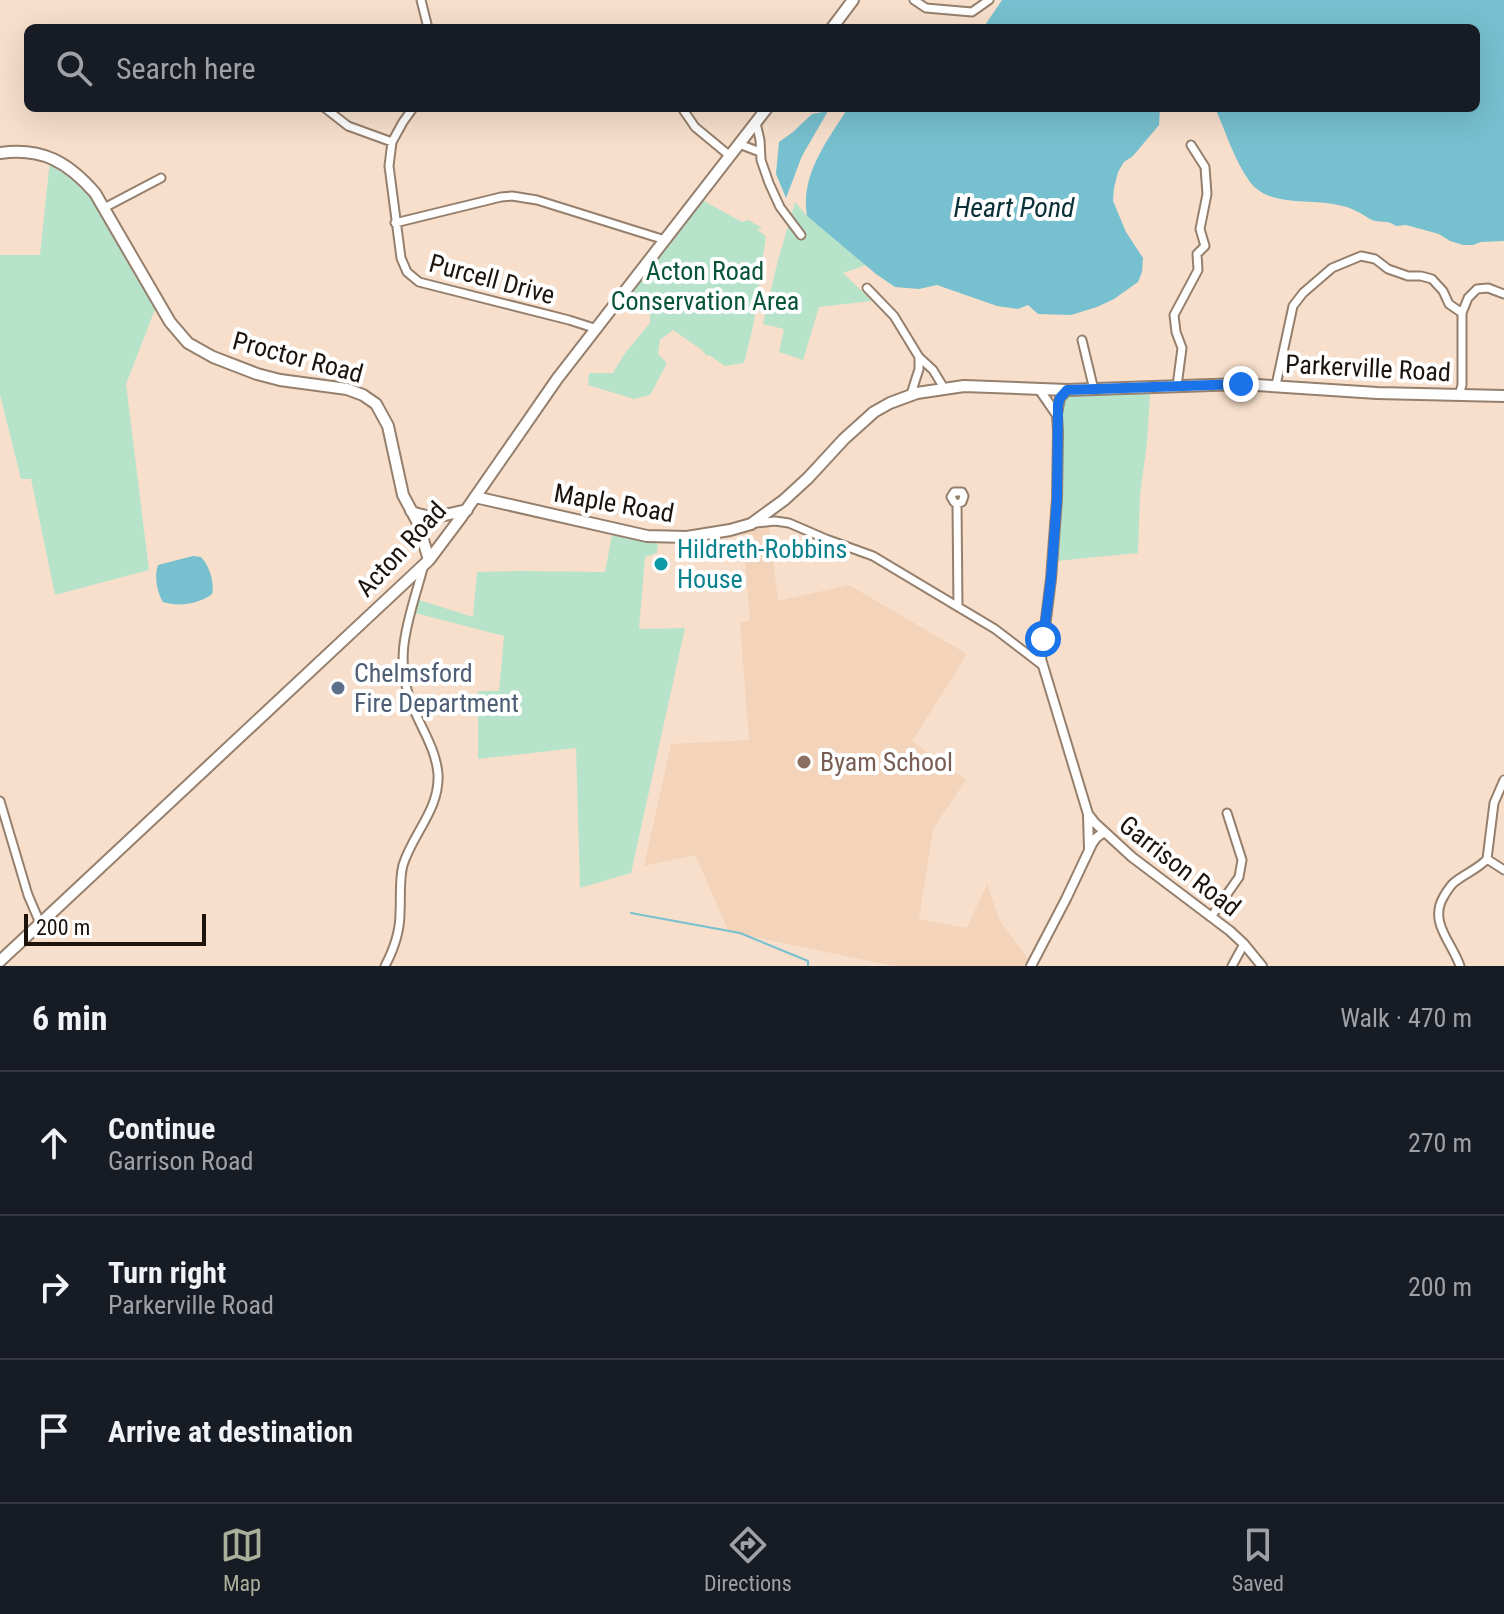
<!DOCTYPE html>
<meta charset="utf-8">
<style>
:root{--surface:#171b24;--page:#242831;--text:#f1f3f6;--muted:#9ea1a6;--line:#363941;--accent:#aaaf9a}
body{margin:0;font-family:"Roboto Condensed",sans-serif;background:var(--page);color:var(--text)}
.scale{position:absolute;left:24px;bottom:20px;width:182px;box-sizing:border-box;padding-left:8px;border:4px solid #1c130d;border-top:0;font-size:22px;line-height:28px;white-space:nowrap;color:#1c130d;-webkit-text-stroke:6px #fff;paint-order:stroke}
.stop{position:absolute;width:24px;height:24px;margin:-18px;border:6px solid #1a73e8;border-radius:50%;background:#fff}
.stop.end{background:#1a73e8;border-color:#fff;box-shadow:0 2px 8px #0008}
.list{margin:0;padding:0;list-style:none}
h2{display:flex;justify-content:space-between;align-items:center;height:104px;margin:0;padding:0 32px;font-size:34px}
h2 small{font-size:26px;font-weight:400;color:var(--muted)}
.list li{display:grid;grid-template-columns:52px 1fr auto;gap:24px;align-items:center;box-sizing:border-box;height:144px;padding:0 32px;border-top:2px solid var(--line)}
.list b{display:block;font-size:30px;white-space:nowrap}
.list p{margin:0;font-size:26px;white-space:nowrap;color:var(--muted)}
.list em{font-size:26px;font-style:normal;color:var(--muted)}
.icon{flex:none;width:44px;height:44px;fill:none;stroke:currentColor;stroke-width:2;stroke-linecap:round;stroke-linejoin:round}
.map{position:relative;flex:none;width:1504px;height:966px;overflow:hidden}
.search{position:absolute;background:var(--surface);box-shadow:0 8px 32px #0002;left:24px;right:24px;top:24px;height:88px;display:flex;align-items:center;gap:20px;box-sizing:border-box;padding:0 28px;border-radius:12px;color:var(--muted);font-size:30px}
.sheet{height:536px;background:var(--surface)}
nav{display:flex;justify-content:space-around;align-items:center;box-sizing:border-box;height:112px;border-top:2px solid var(--line);background:var(--surface);font-size:22px;color:var(--muted)}
nav a{display:grid;justify-items:center;gap:4px}
nav .on{color:var(--accent)}
.map>svg:first-child{display:block}
</style>
<div class="map">
<svg width="1504" height="966" viewBox="0 0 1504 966">
<rect width="100%" height="100%" fill="#f7dfcb"/>
<!-- built -->
<path fill="#f3d4bb" d="M769,526L778,601L849,585L967,654L912,741L966,780L933,829L919,919L967,928L987,884L999,919L1028,959L1024,966H894L729,932L695,855L644,866L671,744L749,740L740,623L750,620L743,533Z"/>
<!-- green -->
<path fill="#b7e3cb" d="M50,160L64,168L94,195L156,307L126,384L149,570L55,595L31,479H21L0,395V255H40Z
M702,200L742,222L748,220L762,228L757,230L766,236L753,327L744,363L725,366L709,355L707,356L702,350L673,330L660,340L658,354L667,363L650,395L634,399L588,385L589,373H613L625,353L650,323V314L628,298Z
M795,202L807,216L866,265L843,273L872,301L819,307L803,360L779,352L784,329L763,324L777,264Z
M1143,393L1150,394L1147,442L1140,495L1138,553L1056,561L1062,484L1061,413L1063,401L1068,395Z
M612,535L658,544L657,553L645,557L639,629L685,628L631,873L580,888L576,748L478,759V691H499L504,636L415,613L419,600L473,617L477,572L522,571L605,572Z"/>
<!-- water -->
<path fill="#77c0cf" d="M1002,0H1504V241L1481,242L1473,245H1463L1450,241L1439,234L1406,225L1396,226C1387,219 1382,224 1372,220C1367,218 1362,213 1356,211C1351,208 1344,206 1338,205C1310,198 1270,208 1250,182C1234,160 1226,132 1215,108H1476V28H983Z
M848,108H1160L1159,125L1133,156L1124,162L1118,172L1114,188L1113,201L1126,232L1143,258L1142,272L1138,282L1114,299L1097,307L1071,315L1038,314L1028,305L1018,309L997,306L937,285L919,289L895,287L876,274L807,216C800,175 827,141 848,108Z
M828,111L802,156L786,198L776,174L779,142L793,132L812,114Z
M193,556L201,557C209,565 215,583 212,594C199,604 178,607 163,602C157,592 154,576 158,565Z"/>
<g fill="none" stroke-linecap="round" stroke-linejoin="round">
<!-- stream -->
<path stroke="#77c0cf" stroke-width="2" d="M631,913L740,933L808,961V966"/>
<!-- minor casing -->
<g stroke="#957f6d" stroke-width="11">
<path id="minor" d="M421,0L428,28
M914,0L926,8L972,12L989,0
M325,108L348,126L392,142
M413,108L403,122L392,142L389,166L401,258L407,272L419,282L569,320L597,329
M682,108L695,127L730,156
M756,123L760,140L761,160L769,183L780,207L801,235
M739,144L760,152
M104,208L161,178
M395,223L501,197L512,196L537,200L665,240
M867,288L894,316L919,357L933,370L944,388
M1082,340L1094,390
M1276,385L1293,306L1303,293L1332,268L1361,256L1375,259L1388,269L1408,276H1421L1432,279L1443,291L1449,304L1462,313
M1177,386L1182,348L1176,332L1174,315L1198,270L1197,254L1205,246L1200,229L1207,194L1205,167L1191,145
M911,394L919,369V357
M1459,395L1462,385V313L1468,298L1477,289L1488,288L1504,294
M957,504L954,502L951,497L954,492H962L964,496L962,502L957,504L958,607
M756,523L775,521L789,523L826,539L873,556L995,629L1042,665
M0,801L28,895L40,923
M1487,859L1504,870
M1211,917L1239,877L1242,860L1227,813
M385,966C394,949 400,933 400,913C401,897 399,880 403,865C413,833 440,809 438,774C436,749 421,728 412,705C392,655 410,617 423,568
M1232,966L1244,944
M1460,966C1452,942 1428,922 1444,896C1447,891 1451,884 1456,881C1466,873 1478,869 1487,859L1494,803L1504,780"/>
</g>
<!-- tertiary casing -->
<g stroke="#957f6d" stroke-width="12">
<path id="tertiary" d="M1039,389L1057,415L1058,431L1057,499L1051,579L1041,659L1088,814L1095,823L1132,857L1230,931L1244,944L1262,966
M1057,414L1060,398L1067,390
M1088,815L1089,849
M1031,966L1066,899L1092,844L1096,838L1104,832"/>
</g>
<!-- secondary casing -->
<g stroke="#957f6d" stroke-width="14">
<path id="secondary" d="M832,28L853,0
M0,153C42,147 68,162 95,193L170,322L188,343L213,357L257,374L280,380L347,389L363,395L376,404L388,426L403,495L418,523L429,560
M475,497L647,536L687,537L730,530L751,524L784,500L808,478L844,439L874,412L890,403L917,393L964,386L1067,390L1241,384L1377,393L1504,396
M411,511C428,521 449,514 467,510
M0,961L429,560L462,516L557,379L767,108"/>
</g>
<!-- minor -->
<use href="#minor" stroke="#fff" stroke-width="7"/>
<!-- tertiary -->
<use href="#tertiary" stroke="#fff" stroke-width="8"/>
<!-- secondary -->
<use href="#secondary" stroke="#fff" stroke-width="10"/>
</g>
<g fill="none" stroke-linecap="round" stroke-linejoin="round">
<!-- route -->
<path stroke="#1a73e8" stroke-width="10" d="M1043,639L1051,579L1057,499L1058,404L1060,398L1067,390L1241,384"/>
</g>
<!-- markers -->
<circle fill="#0f9aa8" stroke="#fff" stroke-width="3" cx="661" cy="564" r="8"/>
<circle fill="#5c6f8a" stroke="#fff" stroke-width="3" cx="338" cy="688" r="8"/>
<circle fill="#8d6e63" stroke="#fff" stroke-width="3" cx="804" cy="762" r="8"/>
<g text-anchor="middle" dominant-baseline="central" stroke-width="8" stroke-linejoin="round" paint-order="stroke">
<!-- park labels -->
<g font-size="26" fill="#075437" stroke="#fff">
<text x="705" y="271">Acton Road<tspan x="705" dy="30">Conservation Area</tspan></text>
</g>
<!-- street labels -->
<g font-size="26" fill="#1c130d" stroke="#fff">
<text transform="translate(492 279) rotate(15)">Purcell Drive</text>
<text transform="translate(298 357) rotate(15)">Proctor Road</text>
<text transform="translate(1368 368) rotate(3)">Parkerville Road</text>
<text transform="translate(614 503) rotate(10)">Maple Road</text>
<text transform="translate(401 549) rotate(-47)">Acton Road</text>
<text transform="translate(1180 866) rotate(38)">Garrison Road</text>
</g>
<!-- culture labels -->
<g font-size="26" fill="#0d838f" stroke="#fff" text-anchor="start">
<text x="677" y="549">Hildreth-Robbins<tspan x="677" dy="30">House</tspan></text>
</g>
<!-- service labels -->
<g font-size="26" fill="#4e5e75" stroke="#fff" text-anchor="start">
<text x="354" y="673">Chelmsford<tspan x="354" dy="30">Fire Department</tspan></text>
</g>
<!-- education labels -->
<g font-size="26" fill="#785e54" stroke="#fff" text-anchor="start">
<text x="820" y="762">Byam School</text>
</g>
<!-- water labels -->
<g font-size="28" font-style="italic" fill="#0b3037" stroke="#fff">
<text x="1014" y="207">Heart Pond</text>
</g>
</g>
</svg>
<div class="scale">200 m</div>
<div class="stop" style="left:1043px;top:639px"></div>
<div class="stop end" style="left:1241px;top:384px"></div>
<div class="search"><svg class="icon" aria-label="search" viewBox="0 0 24 24"><circle cx="10" cy="10" r="6"/><path d="M15 15l6 6"/></svg>Search here</div>
</div>
<section class="sheet">
<h2>6 min<small>Walk · 470 m</small></h2>
<ul class="list">
<li><svg class="icon" aria-label="ahead" viewBox="0 0 24 24"><path d="M12 20V5M6 11l6-6 6 6"/></svg><div><b>Continue</b><p>Garrison Road</p></div><em>270 m</em></li>
<li><svg class="icon" aria-label="right" viewBox="0 0 24 24"><path d="M7 20v-9h11M14 6l5 5-5 5"/></svg><div><b>Turn right</b><p>Parkerville Road</p></div><em>200 m</em></li>
<li><svg class="icon" aria-label="arrive" viewBox="0 0 24 24"><path d="M6 21V4h12l-3 4 3 4H6"/></svg><div><b>Arrive at destination</b></div></li>
</ul>
</section>
<nav>
<a class="on"><svg class="icon" aria-label="map" viewBox="0 0 24 24"><path d="M3 6l6-2 6 2 6-2v14l-6 2-6-2-6 2zM9 4v14M15 6v14"/></svg>Map</a>
<a><svg class="icon" aria-label="directions" viewBox="0 0 24 24"><path d="M12 3l9 9-9 9-9-9zM9 14v-3h6M13 9l2 2-2 2"/></svg>Directions</a>
<a><svg class="icon" aria-label="saved" viewBox="0 0 24 24"><path d="M7 4h10v16l-5-4-5 4z"/></svg>Saved</a>
</nav>
